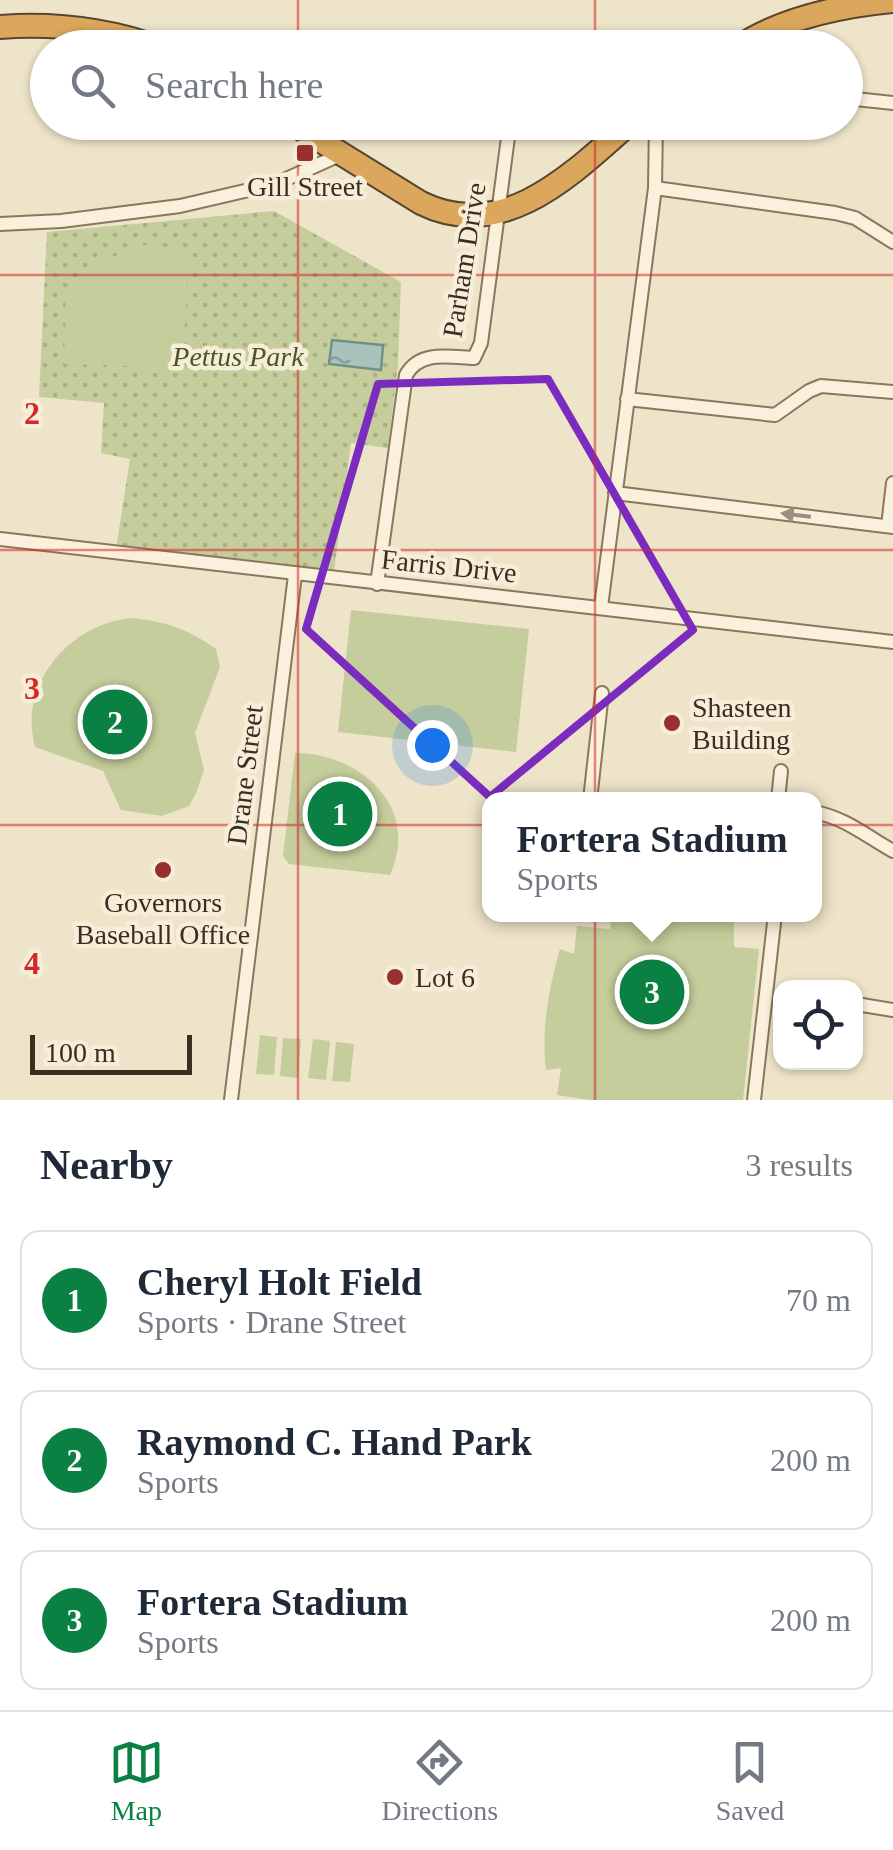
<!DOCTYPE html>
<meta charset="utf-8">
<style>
:root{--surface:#fff;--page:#f6f6f7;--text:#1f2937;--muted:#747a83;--line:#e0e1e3;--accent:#0b8043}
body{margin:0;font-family:Georgia,serif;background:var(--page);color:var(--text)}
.controls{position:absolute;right:30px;bottom:30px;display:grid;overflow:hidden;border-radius:20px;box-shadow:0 2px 8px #0004}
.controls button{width:90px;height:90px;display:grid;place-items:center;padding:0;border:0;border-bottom:2px solid var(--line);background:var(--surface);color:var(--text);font:50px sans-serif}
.scale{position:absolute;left:30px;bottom:25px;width:162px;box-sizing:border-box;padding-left:10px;border:5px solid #3b2e21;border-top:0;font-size:28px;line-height:35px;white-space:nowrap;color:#3b2e21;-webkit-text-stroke:8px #f6eed8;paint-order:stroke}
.you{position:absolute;left:432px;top:745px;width:35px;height:35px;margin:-25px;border:8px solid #fff;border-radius:50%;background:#1a73e8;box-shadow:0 0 0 15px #1a73e833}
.badge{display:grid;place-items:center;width:65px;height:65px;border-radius:50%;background:var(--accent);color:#fff;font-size:32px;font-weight:700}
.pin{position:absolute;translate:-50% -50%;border:5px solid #fff;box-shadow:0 2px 10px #0006}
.popup{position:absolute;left:482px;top:792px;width:340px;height:130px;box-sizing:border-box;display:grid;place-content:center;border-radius:20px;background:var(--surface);filter:drop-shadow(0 2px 8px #0005);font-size:32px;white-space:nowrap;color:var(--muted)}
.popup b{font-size:38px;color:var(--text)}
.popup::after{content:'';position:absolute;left:50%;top:100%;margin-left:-20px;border:20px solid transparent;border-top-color:var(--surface)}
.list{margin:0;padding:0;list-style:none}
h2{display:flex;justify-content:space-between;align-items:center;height:130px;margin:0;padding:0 40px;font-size:42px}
h2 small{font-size:32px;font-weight:400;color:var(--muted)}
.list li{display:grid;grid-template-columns:65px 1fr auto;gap:30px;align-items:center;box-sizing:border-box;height:140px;margin:0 20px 20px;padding:0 20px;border:2px solid var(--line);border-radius:20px}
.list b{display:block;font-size:38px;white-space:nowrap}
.list p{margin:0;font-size:32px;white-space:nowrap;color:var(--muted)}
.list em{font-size:32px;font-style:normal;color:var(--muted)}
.icon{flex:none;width:55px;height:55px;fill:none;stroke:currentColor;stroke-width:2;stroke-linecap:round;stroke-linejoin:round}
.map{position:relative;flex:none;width:893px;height:1100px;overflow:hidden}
.search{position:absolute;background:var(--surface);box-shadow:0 2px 8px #0004;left:30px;right:30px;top:30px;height:110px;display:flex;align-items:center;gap:25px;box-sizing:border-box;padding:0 35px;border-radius:55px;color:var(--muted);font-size:38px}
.sheet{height:610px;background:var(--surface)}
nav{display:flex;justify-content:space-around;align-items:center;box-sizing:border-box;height:140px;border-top:2px solid var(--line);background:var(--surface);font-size:28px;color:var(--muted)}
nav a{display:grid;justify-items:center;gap:5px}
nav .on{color:var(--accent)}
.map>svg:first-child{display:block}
</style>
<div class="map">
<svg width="893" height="1100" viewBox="0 0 893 1100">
<defs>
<pattern id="grass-dots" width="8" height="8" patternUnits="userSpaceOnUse" patternTransform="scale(2.5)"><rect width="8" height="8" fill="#c5cd9c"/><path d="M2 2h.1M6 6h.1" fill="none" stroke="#aab086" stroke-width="1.8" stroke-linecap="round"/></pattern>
<pattern id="water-ripples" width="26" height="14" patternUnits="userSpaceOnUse" patternTransform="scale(2.5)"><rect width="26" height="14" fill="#a9c2bc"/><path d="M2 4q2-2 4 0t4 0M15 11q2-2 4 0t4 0" fill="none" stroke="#8b9e98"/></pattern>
</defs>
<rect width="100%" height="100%" fill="#eee4c9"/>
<!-- grass -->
<path fill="url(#grass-dots)" d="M274,211L401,282L398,365L388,448L351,443L334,571L116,549L130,459L101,453L104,403L39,397L47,232Z"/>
<!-- garden -->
<path fill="#c5cd9c" d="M147,245L188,249L183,368L64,364L66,292L104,260Z
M351,610L529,629L516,752L338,732Z
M130,618C165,621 188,629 216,649L220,667L195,733L204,770L196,793L189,806L162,816L121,810L103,771L35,747C18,684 69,625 130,618Z
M295,753C360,753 421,807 390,875L289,864L283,856Z
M612,915H734V947L759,949L743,1100H589L557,1095L561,1068L546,1070C541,1030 549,987 560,949L574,954L577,926L610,929Z
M260,1035L277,1037L274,1075L256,1074Z
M283,1038L301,1039L298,1078L280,1076Z
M313,1039L330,1041L326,1080L308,1078Z
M336,1042L354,1044L350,1082L332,1081Z"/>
<!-- water -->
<path fill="url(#water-ripples)" stroke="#70918a" stroke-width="2.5" d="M332,340L383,345L381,370L329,364Z"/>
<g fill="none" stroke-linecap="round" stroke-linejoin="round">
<!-- street casing -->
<g stroke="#8a775d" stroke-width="16">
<path id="street" d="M846,98L893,103
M655,188L835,213L855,218L893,242
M0,224L61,221L180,206L275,184L342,154
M627,399L775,415L809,391L821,386L893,392
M615,493L893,527
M888,526L893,483
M0,539L893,642
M377,584L406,375C420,350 449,357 474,358L481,343L510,122
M601,607L655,188L656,122
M590,800L602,693
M778,800L781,771
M814,812C846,818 866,836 893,851
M856,1004L893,1010
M231,1100L295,575
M754,1100L775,914"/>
</g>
<!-- highway casing -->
<g stroke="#594531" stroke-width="26">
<path id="highway" d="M0,27C55,23 107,29 159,48
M737,48C782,18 840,6 893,1
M290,122L421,203C504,244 573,173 631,122"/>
</g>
<!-- street -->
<use href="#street" stroke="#f9f1dc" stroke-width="12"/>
<!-- highway -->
<use href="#highway" stroke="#daa75c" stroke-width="22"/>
</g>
<!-- one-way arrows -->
<defs><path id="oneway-solid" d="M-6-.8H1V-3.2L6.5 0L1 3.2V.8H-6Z" transform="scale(2.5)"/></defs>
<use fill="#9a907e" href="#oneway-solid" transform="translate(796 515) rotate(-173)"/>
<!-- marked area -->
<path fill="none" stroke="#7b2cbf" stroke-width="8" stroke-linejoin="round" d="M548,379L693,630L490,797L306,629L378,384Z"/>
<!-- grid -->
<path fill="none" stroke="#d62828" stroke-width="2.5" stroke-opacity="0.55" d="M298,0V48M595,0V48M298,122V1100M595,122V1100M0,275H893M0,550H893M0,825H893"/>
<!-- markers -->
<g fill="#98312e" stroke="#f6eed8" stroke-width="4">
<rect x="295" y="143" width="20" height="20" rx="5"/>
<circle cx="672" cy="723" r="10"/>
<circle cx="163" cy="870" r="10"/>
<circle cx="395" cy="977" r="10"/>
</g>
<g text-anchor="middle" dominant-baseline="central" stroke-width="9" stroke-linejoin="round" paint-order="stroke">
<!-- poi labels -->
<g font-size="28" fill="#3b2e21" stroke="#f6eed8">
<text x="305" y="186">Gill Street</text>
<text x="692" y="707" text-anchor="start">Shasteen<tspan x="692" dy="32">Building</tspan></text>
<text x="163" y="902">Governors<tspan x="163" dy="32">Baseball Office</tspan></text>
<text x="415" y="977" text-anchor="start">Lot 6</text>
</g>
<!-- street labels -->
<g font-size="28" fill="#3b2e21" stroke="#f6eed8">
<text transform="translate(464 260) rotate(-81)">Parham Drive</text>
<text transform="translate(449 566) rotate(6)">Farris Drive</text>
<text transform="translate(245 775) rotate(-83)">Drane Street</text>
</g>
<!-- park labels -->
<g font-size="28" font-style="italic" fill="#4a5728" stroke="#f6eed8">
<text x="238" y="356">Pettus Park</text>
</g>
</g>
<g font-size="32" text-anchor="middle" font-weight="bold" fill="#d62828" stroke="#f6eed8" stroke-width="9" stroke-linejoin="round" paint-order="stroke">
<text x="32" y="424">2</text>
<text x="32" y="699">3</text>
<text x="32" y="974">4</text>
</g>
</svg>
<div class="controls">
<button><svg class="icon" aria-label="locate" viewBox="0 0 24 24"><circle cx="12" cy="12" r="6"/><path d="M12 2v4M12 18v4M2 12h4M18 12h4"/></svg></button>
</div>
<div class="scale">100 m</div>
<div class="you"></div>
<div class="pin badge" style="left:340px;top:814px">1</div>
<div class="pin badge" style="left:115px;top:722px">2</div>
<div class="pin badge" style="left:652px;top:992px">3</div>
<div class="popup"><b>Fortera Stadium</b>Sports</div>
<div class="search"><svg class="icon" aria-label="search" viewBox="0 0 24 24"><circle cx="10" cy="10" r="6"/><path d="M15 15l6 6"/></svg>Search here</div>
</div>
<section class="sheet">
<h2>Nearby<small>3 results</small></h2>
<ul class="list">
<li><span class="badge">1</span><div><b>Cheryl Holt Field</b><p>Sports · Drane Street</p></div><em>70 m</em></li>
<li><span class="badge">2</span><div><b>Raymond C. Hand Park</b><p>Sports</p></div><em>200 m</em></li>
<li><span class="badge">3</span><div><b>Fortera Stadium</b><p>Sports</p></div><em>200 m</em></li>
</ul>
</section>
<nav>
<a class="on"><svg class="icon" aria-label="map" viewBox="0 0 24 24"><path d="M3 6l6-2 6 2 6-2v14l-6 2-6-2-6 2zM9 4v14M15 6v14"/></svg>Map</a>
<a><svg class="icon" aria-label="directions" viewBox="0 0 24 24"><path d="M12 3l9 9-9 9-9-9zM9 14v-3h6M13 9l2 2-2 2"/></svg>Directions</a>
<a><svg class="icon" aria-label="saved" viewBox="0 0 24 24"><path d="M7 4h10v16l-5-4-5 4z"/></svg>Saved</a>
</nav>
